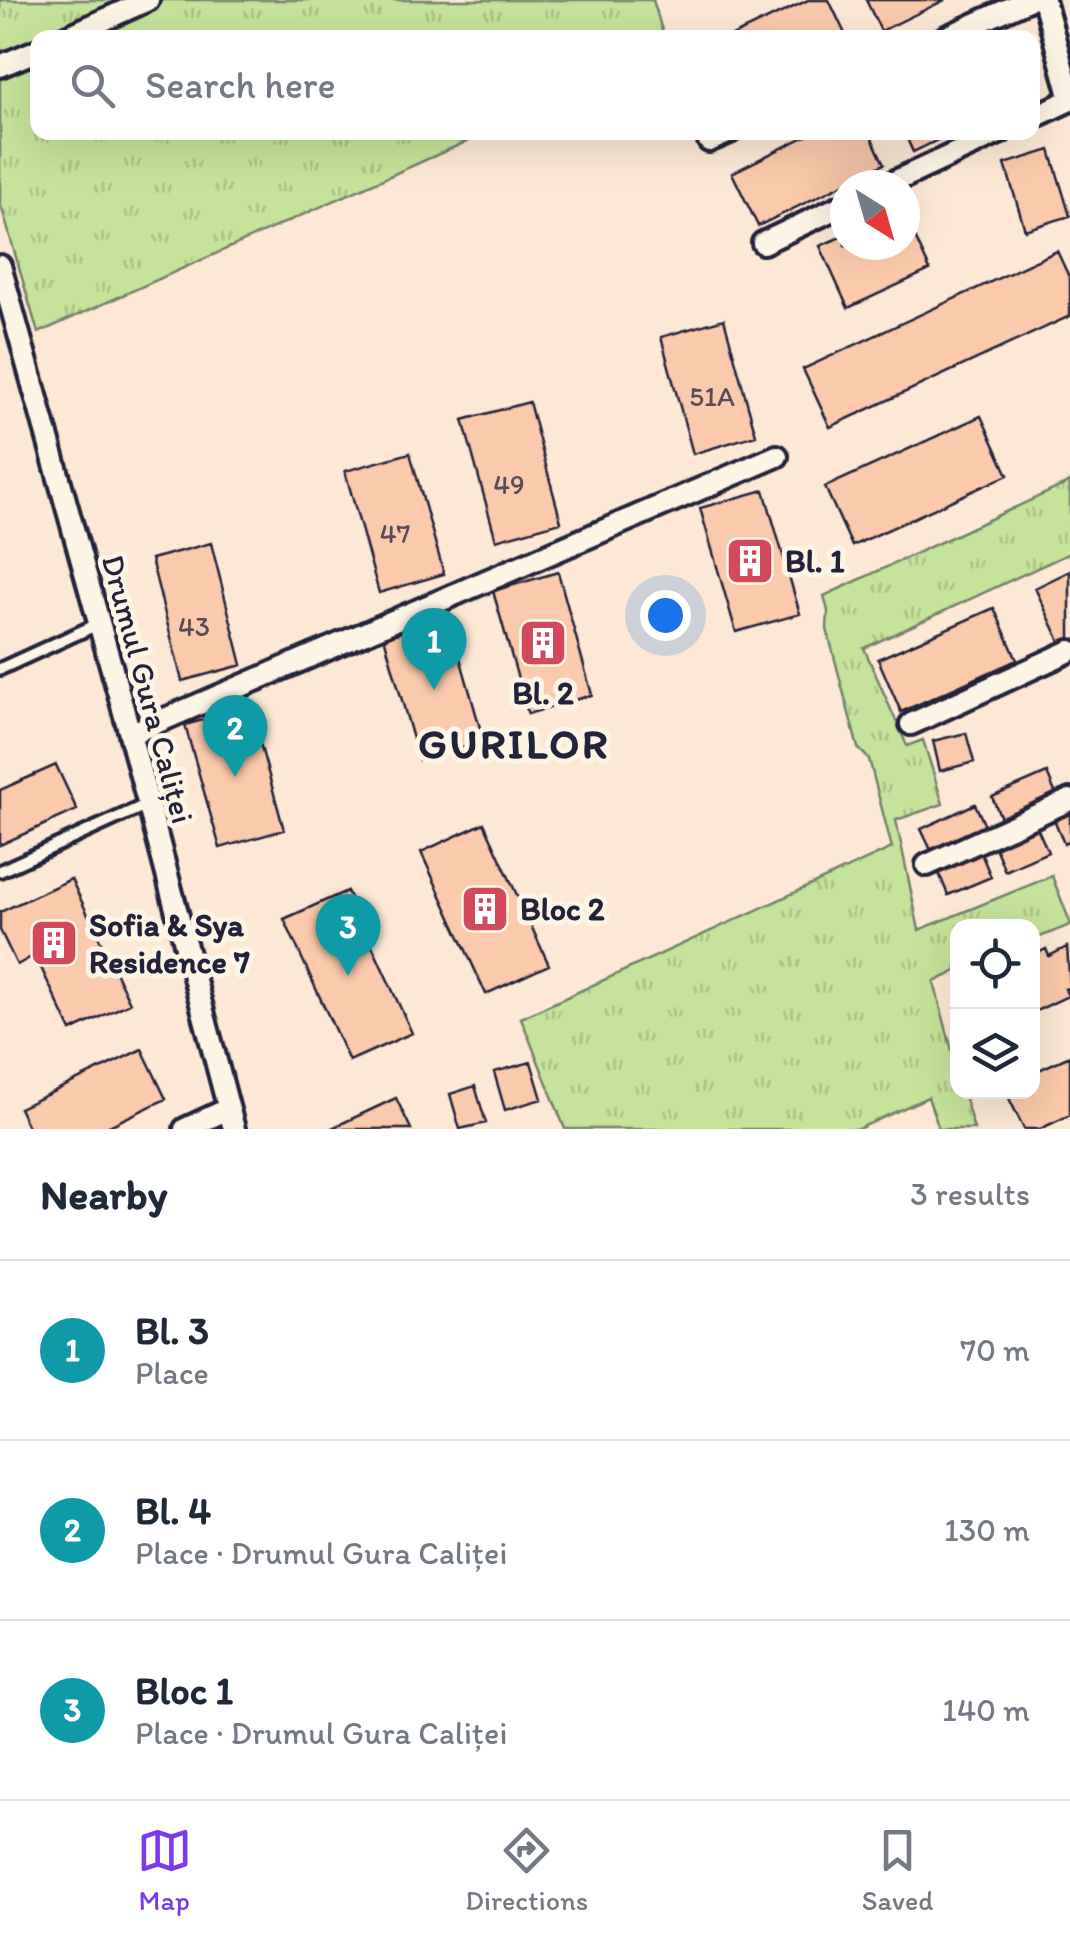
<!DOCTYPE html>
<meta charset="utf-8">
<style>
:root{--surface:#fff;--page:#f2f2f3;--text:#1f2937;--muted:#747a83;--line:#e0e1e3;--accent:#7c3aed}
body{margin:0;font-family:Itim,sans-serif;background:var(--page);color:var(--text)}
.controls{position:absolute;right:30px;bottom:30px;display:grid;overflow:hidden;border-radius:20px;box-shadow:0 10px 40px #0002}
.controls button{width:90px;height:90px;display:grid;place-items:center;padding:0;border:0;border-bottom:2px solid var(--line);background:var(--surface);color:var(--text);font:50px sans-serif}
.compass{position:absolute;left:830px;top:170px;width:90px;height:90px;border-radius:50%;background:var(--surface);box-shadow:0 10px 40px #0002;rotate:143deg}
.you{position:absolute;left:665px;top:615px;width:35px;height:35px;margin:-25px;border:8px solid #fff;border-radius:50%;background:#1a73e8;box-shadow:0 0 0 15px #1a73e833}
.badge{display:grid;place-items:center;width:65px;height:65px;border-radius:50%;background:var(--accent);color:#fff;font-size:32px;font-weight:700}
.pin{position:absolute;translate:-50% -82px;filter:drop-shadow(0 2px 5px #0008)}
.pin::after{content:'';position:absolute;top:52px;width:35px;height:30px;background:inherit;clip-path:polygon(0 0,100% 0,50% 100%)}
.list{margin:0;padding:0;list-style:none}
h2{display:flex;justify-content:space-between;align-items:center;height:130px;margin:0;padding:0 40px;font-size:42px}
h2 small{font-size:32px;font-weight:400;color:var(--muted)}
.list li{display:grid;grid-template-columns:65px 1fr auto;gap:30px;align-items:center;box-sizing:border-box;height:180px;padding:0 40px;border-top:2px solid var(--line)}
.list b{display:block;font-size:38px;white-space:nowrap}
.list p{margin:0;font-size:32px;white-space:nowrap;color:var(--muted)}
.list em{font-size:32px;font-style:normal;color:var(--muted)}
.icon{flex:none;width:55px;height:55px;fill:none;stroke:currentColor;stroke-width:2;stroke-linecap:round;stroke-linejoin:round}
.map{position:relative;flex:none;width:1070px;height:1129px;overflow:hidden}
.search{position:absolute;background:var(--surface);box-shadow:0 10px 40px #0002;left:30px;right:30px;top:30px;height:110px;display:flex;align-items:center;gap:25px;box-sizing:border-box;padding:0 35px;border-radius:20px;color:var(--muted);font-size:38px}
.sheet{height:670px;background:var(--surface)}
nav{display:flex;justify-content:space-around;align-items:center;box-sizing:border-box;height:140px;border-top:2px solid var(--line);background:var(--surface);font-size:28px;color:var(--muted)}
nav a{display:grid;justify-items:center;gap:5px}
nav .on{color:var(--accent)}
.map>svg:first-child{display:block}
</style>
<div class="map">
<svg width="1070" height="1129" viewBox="0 0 1070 1129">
<defs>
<pattern id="grass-tufts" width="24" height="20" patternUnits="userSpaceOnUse" patternTransform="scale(2.5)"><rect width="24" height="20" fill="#c5e39b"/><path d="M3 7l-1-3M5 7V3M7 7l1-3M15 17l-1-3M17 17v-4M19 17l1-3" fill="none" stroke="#a9c286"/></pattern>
</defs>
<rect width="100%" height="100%" fill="#fce8d4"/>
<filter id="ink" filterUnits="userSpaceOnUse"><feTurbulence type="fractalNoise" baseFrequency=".01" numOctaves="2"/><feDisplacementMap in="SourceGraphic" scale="20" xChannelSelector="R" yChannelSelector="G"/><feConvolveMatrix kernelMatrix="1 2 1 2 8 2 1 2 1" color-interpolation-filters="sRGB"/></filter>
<g filter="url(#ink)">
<!-- grass -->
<path fill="url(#grass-tufts)" stroke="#74826b" stroke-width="2.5" d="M0,0H653L664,37L38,38V132L486,133L38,333L0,202Z
M1070,482V553L864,648L907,746L923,740L943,804L896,820L919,930L1052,876L1070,922V925L1033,940L1032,926H958L957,971L934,982L957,1070L958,1092H963L974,1129H939L928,1097L858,1129H565L521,1018L892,848L869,759L858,748L827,629L828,611L824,596Z"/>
<!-- building -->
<path fill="#fbc9ab" stroke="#22223b" stroke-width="2.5" d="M808,0H829L847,38H728Z
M866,0H945L881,31Z
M814,132H869L884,164L758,226L732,173Z
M904,132H954L913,152Z
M1050,150L1070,216L1025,230L1005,164Z
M905,215L930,270L848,308L820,246L845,235V245H905Z
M1057,251L1070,279V316L830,427L803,369Z
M724,319L756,435L693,454L661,337Z
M529,402L561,522L496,540L463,420Z
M981,416L1008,475L852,546L825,487Z
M410,453L444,574L379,593L345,471Z
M764,490L800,614L736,632L700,508Z
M211,543L242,665L182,681L151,559Z
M1070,571V639L1061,643L1035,588Z
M558,572L592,695L528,714L493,591Z
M994,608L1017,660L901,712L878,659Z
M449,619L484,742L419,760L384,637Z
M250,707L284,830L220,848L185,725Z
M966,733L974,762L940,771L933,741Z
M56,765L77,810L0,845V790Z
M1047,773L1057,797L1002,820L992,797Z
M975,804L986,828L932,852L921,829Z
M1070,812V841L1064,844L1054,819Z
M484,823L549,965L486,994L421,852Z
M1037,827L1048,852L1005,871L995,847Z
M981,853L991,877L948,895L938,871Z
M71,879L130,1003L71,1031L35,955L17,965L0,930V912Z
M347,891L412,1033L349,1061L284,919Z
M1067,947L1070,987L1065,989L1068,996L1032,1013V956L1046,949L1049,956Z
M142,1049L166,1099L103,1129H29L19,1108Z
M1070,1056V1115L1040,1129H1024L1006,1092H1032V1073Z
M531,1062L542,1099L505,1110L494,1072Z
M475,1086L486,1123L460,1129L450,1094Z
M396,1098L411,1129H330Z"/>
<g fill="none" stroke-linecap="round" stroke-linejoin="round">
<!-- service casing -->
<g stroke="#22223b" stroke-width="18">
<path id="service" d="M0,669L98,624
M0,871L148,804"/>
</g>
<!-- minor casing -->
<g stroke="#22223b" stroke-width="28">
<path id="minor" d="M1044,0L1070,96
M64,38L148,0
M944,38L1028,0
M0,66L38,50
M1032,118L1070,100
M709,141L730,132
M887,185L1001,132
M763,243L845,204
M0,266L130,734L234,1129
M911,724L1070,651
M130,734L777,456
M927,865L1070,800
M185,1129L228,1109"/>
</g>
<!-- service -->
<use href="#service" stroke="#fcf5e5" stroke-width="10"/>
<!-- minor -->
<use href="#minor" stroke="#fcf5e5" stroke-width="20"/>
</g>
</g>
<!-- icons -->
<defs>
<g id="building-square" transform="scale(2.5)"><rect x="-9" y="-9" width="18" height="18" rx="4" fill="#d1495b" stroke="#fcf5e5"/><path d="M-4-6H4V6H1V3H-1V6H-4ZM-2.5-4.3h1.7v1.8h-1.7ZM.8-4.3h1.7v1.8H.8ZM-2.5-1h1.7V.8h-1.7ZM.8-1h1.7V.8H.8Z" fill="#fff"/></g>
</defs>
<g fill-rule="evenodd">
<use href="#building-square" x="750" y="561"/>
<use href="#building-square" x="543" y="643"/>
<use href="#building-square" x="485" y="909"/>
<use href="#building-square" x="54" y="943"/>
</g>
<g text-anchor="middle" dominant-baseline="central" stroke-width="10" stroke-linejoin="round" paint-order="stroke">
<!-- number labels -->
<g font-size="28" fill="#584c57">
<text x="712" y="396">51A</text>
<text x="509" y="484">49</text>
<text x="395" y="533">47</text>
<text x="194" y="626">43</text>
</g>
<!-- poi labels -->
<g font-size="32" font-weight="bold" fill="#22223b" stroke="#fcf5e5" text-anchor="start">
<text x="785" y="561">Bl. 1</text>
<text x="543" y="693" text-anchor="middle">Bl. 2</text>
<text x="520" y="909">Bloc 2</text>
<text x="89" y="925">Sofia &amp; Sya<tspan x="89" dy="37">Residence 7</tspan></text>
</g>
<!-- street labels -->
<g font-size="32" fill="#22223b" stroke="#fcf5e5">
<text transform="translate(148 689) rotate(75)">Drumul Gura Caliței</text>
</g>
<!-- district labels -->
<g font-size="42" font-weight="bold" letter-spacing="2.5" fill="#22223b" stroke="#fcf5e5">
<text x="514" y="743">GURILOR</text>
</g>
</g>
</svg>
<div class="controls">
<button><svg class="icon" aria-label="locate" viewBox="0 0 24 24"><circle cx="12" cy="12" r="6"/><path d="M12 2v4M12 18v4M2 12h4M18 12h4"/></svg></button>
<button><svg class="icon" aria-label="layers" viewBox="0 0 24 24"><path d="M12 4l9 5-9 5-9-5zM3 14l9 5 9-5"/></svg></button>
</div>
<svg class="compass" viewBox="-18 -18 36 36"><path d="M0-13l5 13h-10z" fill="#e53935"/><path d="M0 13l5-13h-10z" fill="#747a83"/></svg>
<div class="you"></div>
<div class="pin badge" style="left:434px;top:690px;background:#0f9aa8">1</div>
<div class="pin badge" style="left:235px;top:777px;background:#0f9aa8">2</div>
<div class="pin badge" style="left:348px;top:976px;background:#0f9aa8">3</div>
<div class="search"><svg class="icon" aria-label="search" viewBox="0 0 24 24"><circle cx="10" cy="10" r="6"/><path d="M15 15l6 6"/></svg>Search here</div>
</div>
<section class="sheet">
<h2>Nearby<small>3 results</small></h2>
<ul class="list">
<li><span class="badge" style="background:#0f9aa8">1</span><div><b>Bl. 3</b><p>Place</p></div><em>70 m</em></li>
<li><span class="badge" style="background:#0f9aa8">2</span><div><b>Bl. 4</b><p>Place · Drumul Gura Caliței</p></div><em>130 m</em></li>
<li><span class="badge" style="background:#0f9aa8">3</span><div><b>Bloc 1</b><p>Place · Drumul Gura Caliței</p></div><em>140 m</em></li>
</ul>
</section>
<nav>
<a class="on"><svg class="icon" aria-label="map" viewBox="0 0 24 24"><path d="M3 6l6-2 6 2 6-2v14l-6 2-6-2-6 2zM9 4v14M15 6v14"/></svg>Map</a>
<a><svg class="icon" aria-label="directions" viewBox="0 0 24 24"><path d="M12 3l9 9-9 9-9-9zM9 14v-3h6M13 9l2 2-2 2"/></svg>Directions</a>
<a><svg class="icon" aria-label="saved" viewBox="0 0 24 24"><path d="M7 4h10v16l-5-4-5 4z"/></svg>Saved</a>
</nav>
